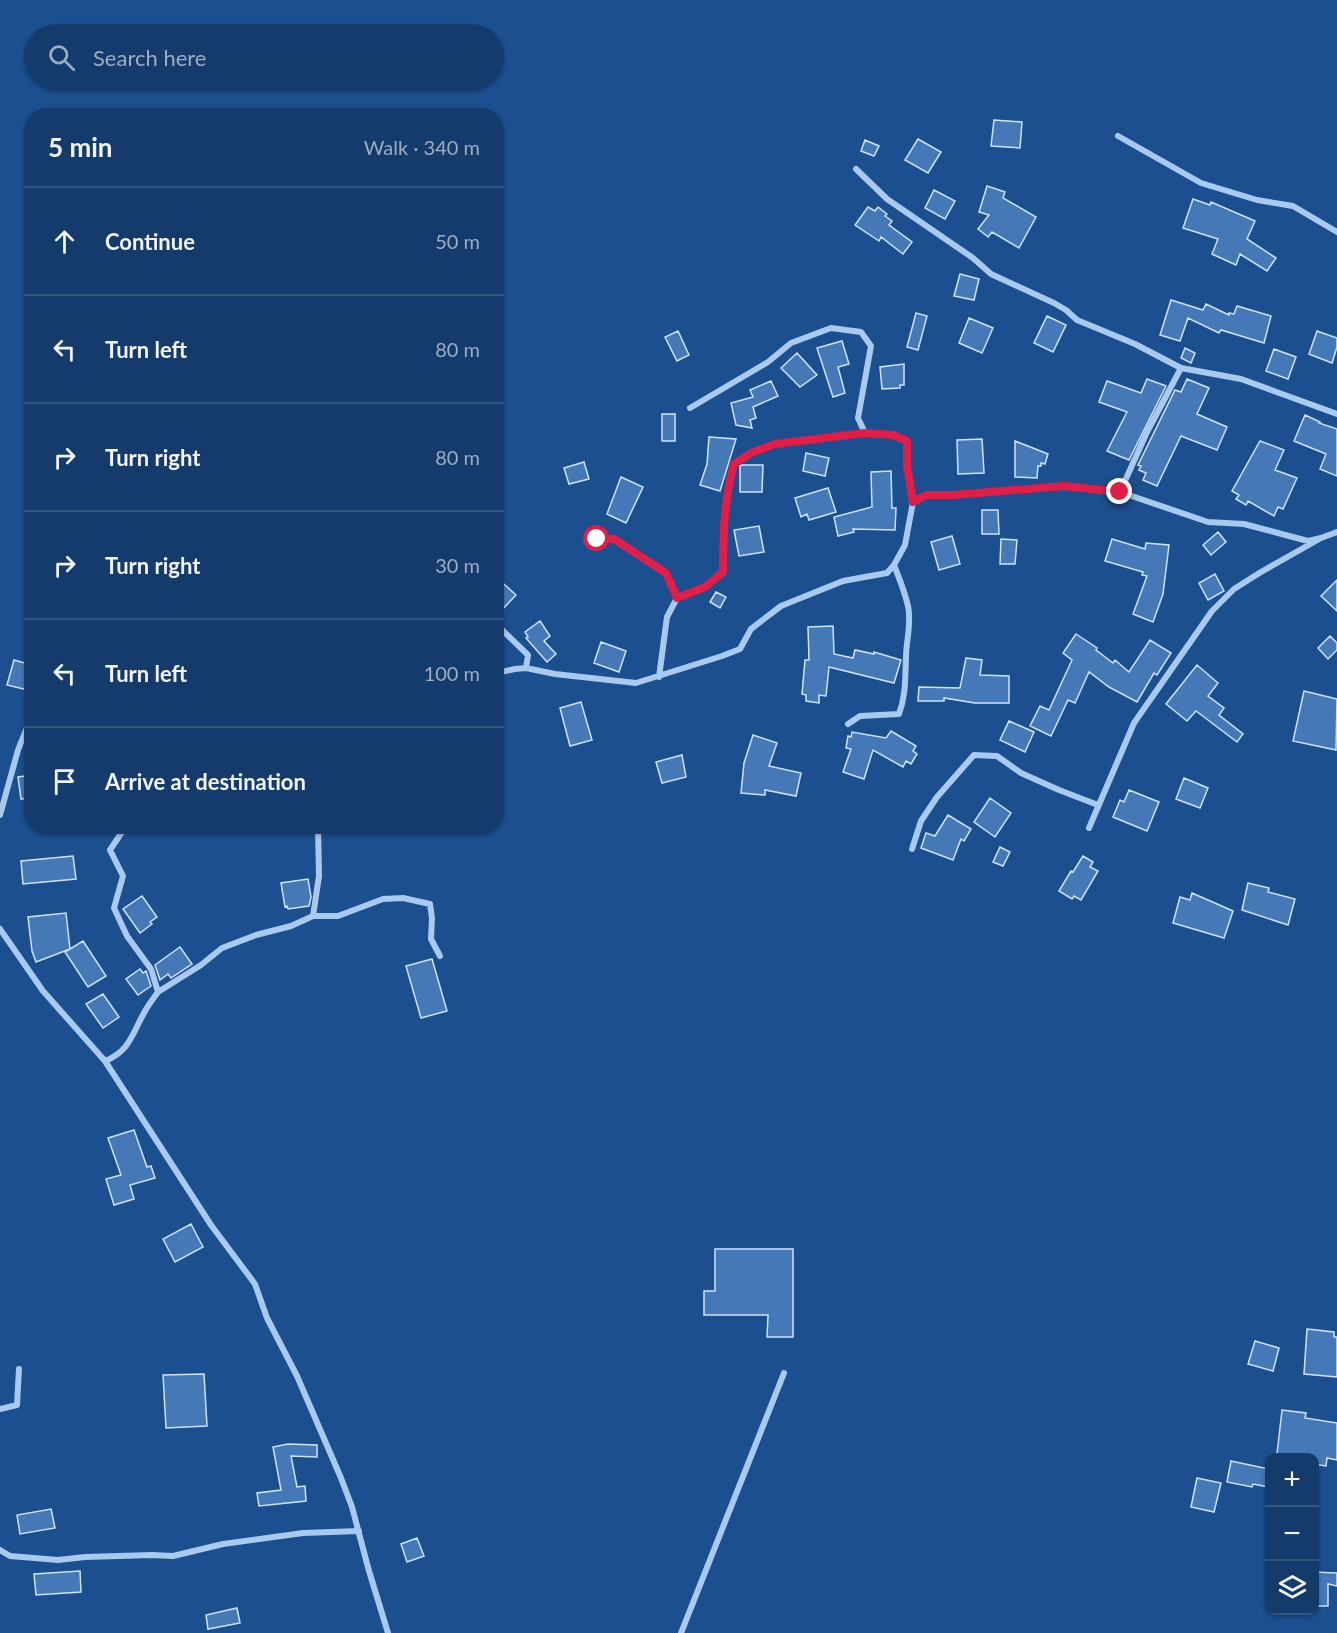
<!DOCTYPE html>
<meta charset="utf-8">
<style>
:root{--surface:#143b6b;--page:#214673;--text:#f1f3f6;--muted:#9dadc1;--line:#33557e}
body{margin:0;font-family:Lato,sans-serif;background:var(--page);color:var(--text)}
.controls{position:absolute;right:18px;bottom:18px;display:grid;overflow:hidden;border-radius:12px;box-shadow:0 2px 4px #0004}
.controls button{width:54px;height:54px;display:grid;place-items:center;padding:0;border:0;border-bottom:2px solid var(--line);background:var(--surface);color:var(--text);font:30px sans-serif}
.stop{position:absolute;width:18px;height:18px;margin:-14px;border:4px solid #e11d48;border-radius:50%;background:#fff}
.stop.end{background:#e11d48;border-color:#fff;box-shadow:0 2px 6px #0008}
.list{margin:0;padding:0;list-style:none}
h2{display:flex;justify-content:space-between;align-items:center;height:78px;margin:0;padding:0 24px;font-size:26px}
h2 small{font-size:20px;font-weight:400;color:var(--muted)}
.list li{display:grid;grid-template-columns:39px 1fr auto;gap:18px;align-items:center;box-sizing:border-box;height:108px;padding:0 24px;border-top:2px solid var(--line)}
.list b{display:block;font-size:22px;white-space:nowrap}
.list em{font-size:20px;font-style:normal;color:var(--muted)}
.icon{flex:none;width:33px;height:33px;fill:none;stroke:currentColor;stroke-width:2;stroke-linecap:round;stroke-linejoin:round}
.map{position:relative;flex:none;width:1337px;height:1633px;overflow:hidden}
.search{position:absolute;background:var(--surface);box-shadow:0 2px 4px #0004;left:24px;top:24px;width:480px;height:66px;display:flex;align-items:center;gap:15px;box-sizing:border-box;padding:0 21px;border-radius:33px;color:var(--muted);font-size:22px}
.panel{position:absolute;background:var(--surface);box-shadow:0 2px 4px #0004;left:24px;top:108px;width:480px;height:726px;border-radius:24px}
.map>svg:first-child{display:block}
</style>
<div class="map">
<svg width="1337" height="1633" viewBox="0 0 1337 1633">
<rect width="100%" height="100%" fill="#1b4f8f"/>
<!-- building -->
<path fill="#4478b7" stroke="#cfe3fa" stroke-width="1.5" d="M994,120L1022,122L1020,148L991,146Z
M918,139L941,152L928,173L905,160Z
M865,140L879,146L874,156L861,151Z
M987,186L1005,192L1003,198L1036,217L1019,248L992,232L988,237L978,229L989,215L979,212Z
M934,190L955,201L945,219L925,208Z
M1193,199L1210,205L1211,202L1255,221L1247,239L1276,258L1267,271L1240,254L1236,265L1212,254L1218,239L1183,228Z
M868,207L875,211L878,207L887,214L885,216L892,221L889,225L912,242L903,254L881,237L879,241L855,225Z
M960,274L979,279L974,300L954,296Z
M1171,300L1203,310L1206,304L1229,315V313L1234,314L1237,306L1271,316L1264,343L1221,330L1219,333L1188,318L1180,341L1160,335Z
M916,313L927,316L918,350L907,347Z
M1047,316L1066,325L1053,352L1034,343Z
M969,318L993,328L982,353L959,343Z
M678,331L689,355L677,361L665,337Z
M1317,331L1337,338V347L1332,363L1309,354Z
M842,341L849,364L838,367L845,393L833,397L817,348Z
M1185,348L1195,353L1191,363L1181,358Z
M1274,349L1296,357L1288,379L1266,371Z
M797,353L817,375L800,387L781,368Z
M904,364V385H900V388L882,389L880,367Z
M1147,379L1166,386L1129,460L1107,451L1127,412L1099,402L1107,381L1141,393Z
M1187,379L1209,388L1197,414L1227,427L1217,450L1181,436L1157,486L1143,480L1146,473L1139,470L1141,466L1138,465L1175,390L1181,392Z
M771,381L778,396L753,407L756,418L750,420L752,428L736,425L731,403L753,397L750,390Z
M662,414H675V441H662Z
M1305,415L1320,422L1319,423L1337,429V476L1320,469L1326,454L1294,441Z
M709,437L736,439L720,491L700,485L707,464Z
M982,439L984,473L958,474L957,440Z
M1015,441L1048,454L1045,464L1041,463V466H1038L1037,478L1015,477Z
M1260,441L1284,450L1275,470L1297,478L1283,509L1278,507L1274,516L1248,501L1246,505L1236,499L1239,495L1232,491Z
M806,453L829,458L825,476L803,471Z
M584,462L589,479L569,484L564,468Z
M742,465H763L762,492H740V466Z
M891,471L892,508H896L895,530L853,529L854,532L838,536L834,517L872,507L871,472Z
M621,477L643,487L626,523L607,514Z
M828,488L836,512L809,520L807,514L801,517L795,498Z
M982,510H998L999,534H982Z
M759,526L764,552L739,556L734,530Z
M1218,532L1226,542L1211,555L1203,545Z
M952,536L960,564L939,570L931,542Z
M1001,539L1017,540L1015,564H1000Z
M1112,539L1145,549L1146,543L1169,545L1163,594L1153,622L1133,614L1147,576L1142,575L1143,572L1105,561Z
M1215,574L1224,591L1208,600L1199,583Z
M496,577L516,595L496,616Z
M1337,580V611L1321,596Z
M716,592L726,597L720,608L710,602Z
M540,621L550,636L544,641L556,654L547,662L526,638L528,637L525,632Z
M833,626L834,654L853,658L855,650L874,654V652L901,660L894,683L829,667L826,696L819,695V703L806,701V695L802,694L805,660H809L808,627Z
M1076,634L1097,648L1096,650L1113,663L1115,660L1129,672L1150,640L1171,653L1157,675L1154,673L1137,702L1109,687L1089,672L1075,703L1068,700L1051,736L1030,726L1040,706L1049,710L1072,660L1063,653Z
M1330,636L1337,643V650L1328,659L1318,648Z
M601,642L626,651L619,672L594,663Z
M966,658L982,660L980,675L1009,676V703H975L944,698V701H918L919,687L960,688Z
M14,660L32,665V691L7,685Z
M1197,665L1218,683L1208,696L1224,708L1219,715L1243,734L1237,742L1196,711L1187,721L1166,704Z
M1304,691L1337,699L1336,750L1293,741Z
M581,702L592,740L570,746L560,708Z
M1009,721L1034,732L1025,752L1000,740Z
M891,731L916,746L913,751L917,754L911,764L906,761L903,767L873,750L864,779L843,772L851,749L846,748L848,736L851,737L852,732L886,738Z
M753,735L777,743L769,766L801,773L796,796L765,790V795L741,793L744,763Z
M682,755L686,777L662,783L656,762Z
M32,775V798L21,799L18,777Z
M1184,778L1208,788L1200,808L1176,799Z
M1129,790L1159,802L1147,831L1113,817L1120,800L1124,802Z
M990,798L1011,813L995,837L974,822Z
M948,815L971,829L964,841L961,839L953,860L921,848L926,833L935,836Z
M1000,847L1010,852L1003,866L993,862Z
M73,856L76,879L23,884L21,861Z
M1083,856L1093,862L1090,867L1098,871L1081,900L1074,896L1072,899L1059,891L1071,871L1073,872Z
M308,879L311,897L309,906L288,909L287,906L285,907L281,883Z
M1248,883L1269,888L1268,892L1295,899L1288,925L1242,910Z
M1192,893L1233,911L1224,938L1173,923L1180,897L1190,900Z
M142,896L157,917L150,922L152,924L140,933L123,909Z
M66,913L70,949L36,962L32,951L28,917Z
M83,941L106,976L88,987L65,952Z
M180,947L192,964L171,978L168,974L160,980L155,965Z
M432,959L447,1011L421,1018L406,966Z
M140,969L143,973L146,971L151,986L138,995L126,979Z
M103,994L119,1017L103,1028L86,1004Z
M134,1130L147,1167L151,1166L155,1178L130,1185L134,1199L114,1205L106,1179L121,1175L108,1138Z
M191,1224L203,1247L175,1262L163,1239Z
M715,1249H793V1337H767L768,1315H704V1291H715Z
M1307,1329L1334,1332V1337H1337V1377L1304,1374Z
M1255,1341L1279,1348L1273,1371L1248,1364Z
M204,1374L207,1426L166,1428L163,1375Z
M1282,1410L1306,1413L1305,1418L1337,1423V1460L1327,1458L1326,1466L1314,1464V1458L1277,1454Z
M288,1444L317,1445V1457L291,1456L297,1487L305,1486L306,1501L259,1506L257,1493L281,1490L273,1447Z
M1231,1461L1269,1469V1487L1253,1484L1252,1487L1227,1482Z
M1197,1478L1221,1483L1214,1512L1191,1507Z
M51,1509L55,1528L20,1534L17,1515Z
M417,1538L424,1556L407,1562L401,1544Z
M80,1571L81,1592L36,1595L34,1574Z
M1314,1572L1337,1573V1586L1328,1584V1606H1314Z
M237,1608L240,1623L208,1629L206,1615Z"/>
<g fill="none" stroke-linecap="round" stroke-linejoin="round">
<!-- minor -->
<path stroke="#a9c9ee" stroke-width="6" d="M1118,136L1201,183L1257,200L1293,206L1337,232
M856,169L887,199L973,258L991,274L1054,303L1066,310L1077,320L1135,344L1181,368L1241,379L1337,414
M690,408L768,362L791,343L831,328L861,332L871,346L858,418L865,433
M1120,492L1147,432L1181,368
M597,539H613L666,573L677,598
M496,624L528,655L526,668
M496,673L515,669L526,668L555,674L636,683L722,656L740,649L751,629L781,606L843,581L887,573L894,565L905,545L913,502L926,495H953L1064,486L1120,492L1208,522L1244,524L1308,541L1321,538
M659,677L667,617L677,598L705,587L723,572C723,534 724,500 734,464L751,453L775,444L865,433L893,435L907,441V466L913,502
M848,724L860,716L899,714C906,695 905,678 906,658C906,640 912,623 908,606C905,592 899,578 894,565
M0,815L18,750L32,715
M318,826L319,876L313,916H338L383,899L403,898L430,904L432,918L431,939L440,956
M1089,828L1134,723L1212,611L1234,589L1261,572L1321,538L1337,532
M912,849L921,821L937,797L974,755L997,756L1021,773L1059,790L1098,805
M0,929L43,991L105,1061L211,1225L255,1284L267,1318L297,1376L341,1478L352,1507L369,1571L388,1633
M158,992L201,965L222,948L256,935L291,926L313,916
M105,1061C130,1051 132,1034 144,1013C148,1005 153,999 158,992L151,969L127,936L114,908L123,876L110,850L126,826
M0,1409L17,1405L19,1369
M0,1550L10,1556L58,1560L85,1557L152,1555L173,1556L223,1544L303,1533L359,1531
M681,1633L784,1373"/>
</g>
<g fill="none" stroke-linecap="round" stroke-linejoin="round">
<!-- route -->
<path stroke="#e11d48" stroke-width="8" d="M597,539H614L666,573L677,598L705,587L723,572C723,534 724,500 734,464L751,453L775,444L865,433L893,435L907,441V466L913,502L926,495H953L1064,486L1120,492"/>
</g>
</svg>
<div class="controls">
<button>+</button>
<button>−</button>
<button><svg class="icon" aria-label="layers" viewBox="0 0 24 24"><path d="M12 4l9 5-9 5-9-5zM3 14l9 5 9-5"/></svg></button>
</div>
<div class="stop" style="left:597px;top:539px"></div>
<div class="stop end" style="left:1120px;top:492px"></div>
<div class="search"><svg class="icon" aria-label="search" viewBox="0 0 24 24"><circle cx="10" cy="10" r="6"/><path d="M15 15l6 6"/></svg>Search here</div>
<section class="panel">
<h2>5 min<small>Walk · 340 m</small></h2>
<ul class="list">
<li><svg class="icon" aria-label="ahead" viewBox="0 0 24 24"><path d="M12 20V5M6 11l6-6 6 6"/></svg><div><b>Continue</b></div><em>50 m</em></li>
<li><svg class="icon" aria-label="left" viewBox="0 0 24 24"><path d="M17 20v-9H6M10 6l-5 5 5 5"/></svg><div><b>Turn left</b></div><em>80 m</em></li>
<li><svg class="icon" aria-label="right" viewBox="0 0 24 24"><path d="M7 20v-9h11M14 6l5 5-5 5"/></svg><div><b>Turn right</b></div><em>80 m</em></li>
<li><svg class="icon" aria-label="right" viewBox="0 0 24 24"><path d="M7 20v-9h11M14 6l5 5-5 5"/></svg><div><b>Turn right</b></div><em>30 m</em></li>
<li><svg class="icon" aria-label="left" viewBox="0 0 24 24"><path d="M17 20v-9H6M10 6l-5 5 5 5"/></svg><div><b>Turn left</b></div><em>100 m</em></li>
<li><svg class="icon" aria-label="arrive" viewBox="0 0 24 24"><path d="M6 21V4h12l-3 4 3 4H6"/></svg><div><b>Arrive at destination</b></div></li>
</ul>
</section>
</div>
